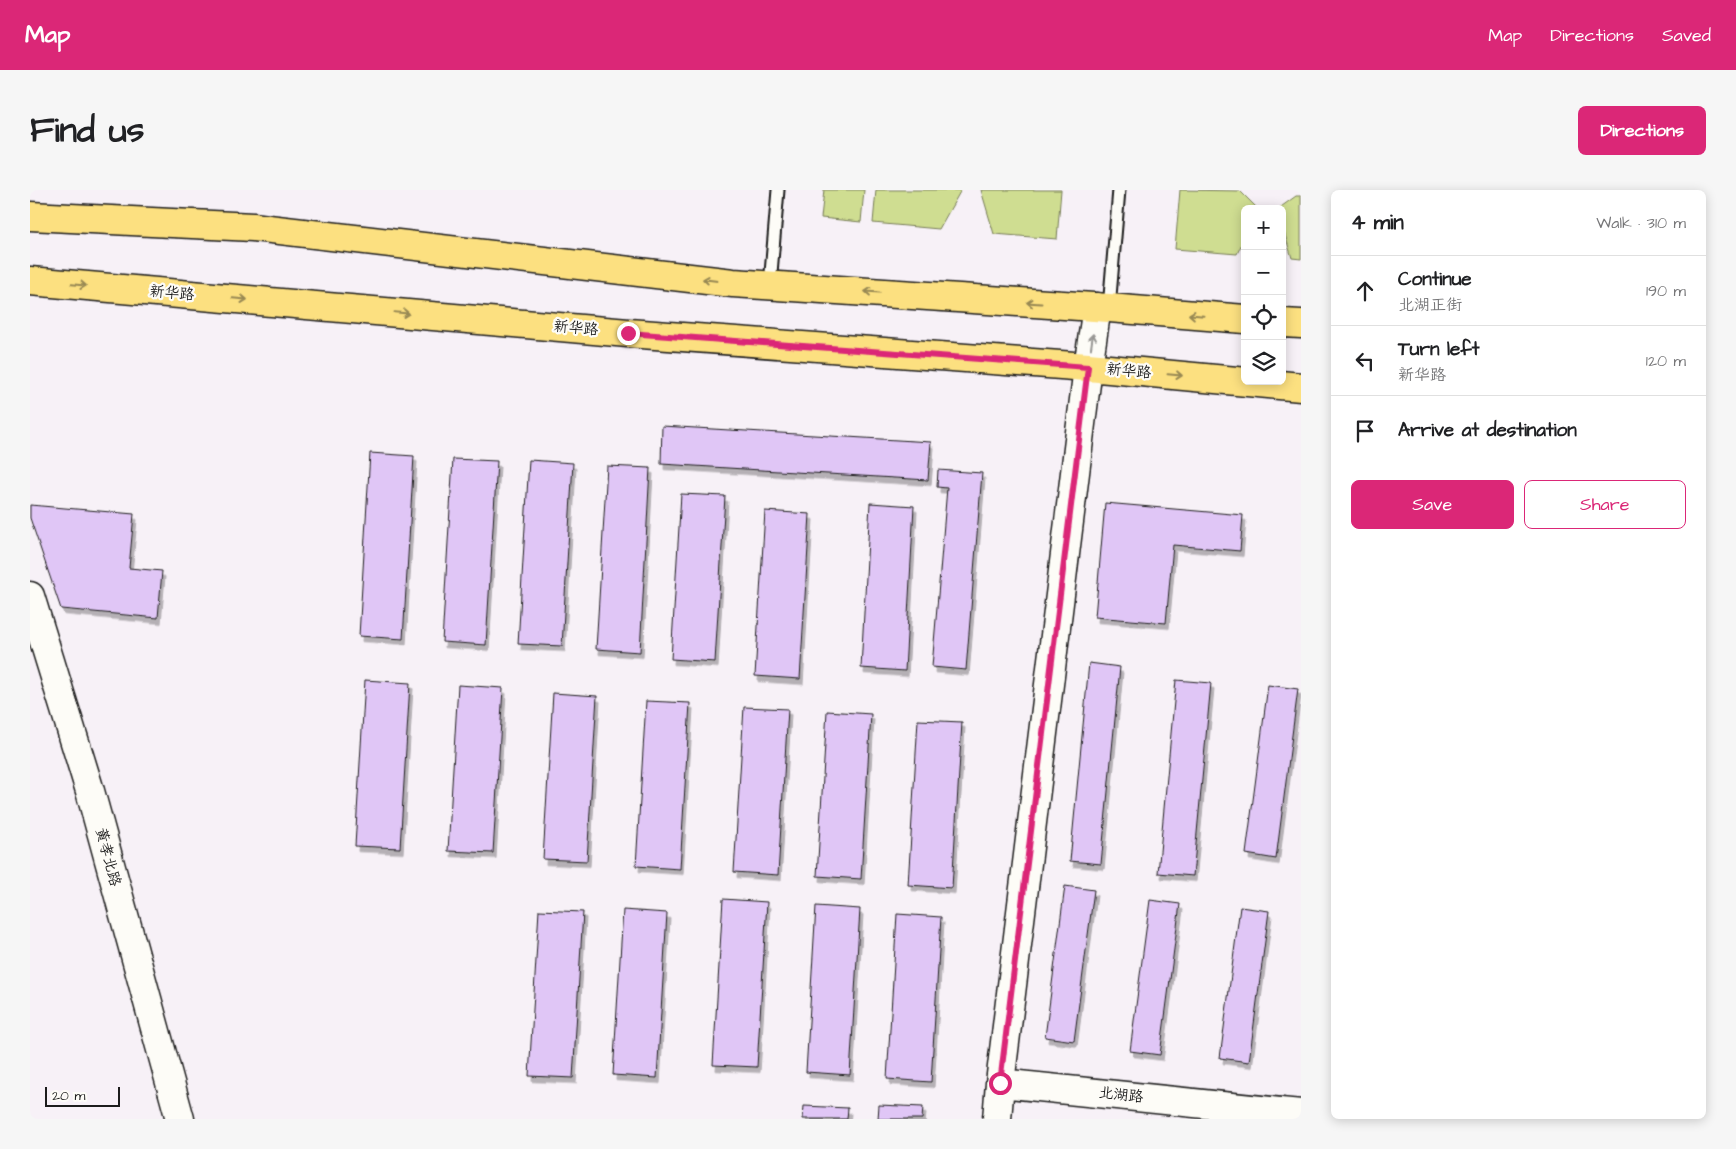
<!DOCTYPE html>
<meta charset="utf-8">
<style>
:root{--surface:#fff;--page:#f6f6f6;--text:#202124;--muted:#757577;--line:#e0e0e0;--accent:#db2777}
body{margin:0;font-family:"Architects Daughter","LXGW WenKai TC",sans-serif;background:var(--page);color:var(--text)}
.controls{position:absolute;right:15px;top:15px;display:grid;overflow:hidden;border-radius:8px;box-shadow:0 2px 12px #0003}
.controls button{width:45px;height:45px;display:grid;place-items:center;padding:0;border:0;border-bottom:1px solid var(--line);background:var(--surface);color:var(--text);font:25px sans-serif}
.scale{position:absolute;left:15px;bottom:12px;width:75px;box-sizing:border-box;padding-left:5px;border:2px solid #1c1c1c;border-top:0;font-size:14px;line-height:18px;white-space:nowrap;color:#1c1c1c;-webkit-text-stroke:4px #fdfcf7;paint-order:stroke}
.stop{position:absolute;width:15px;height:15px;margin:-11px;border:4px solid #db2777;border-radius:50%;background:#fff}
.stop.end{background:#db2777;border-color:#fff;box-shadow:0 1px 5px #0008}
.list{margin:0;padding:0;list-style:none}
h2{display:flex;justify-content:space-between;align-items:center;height:65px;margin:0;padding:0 20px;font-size:21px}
h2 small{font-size:16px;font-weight:400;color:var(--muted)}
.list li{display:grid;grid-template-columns:32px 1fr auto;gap:15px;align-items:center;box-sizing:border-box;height:70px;padding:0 20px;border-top:1px solid var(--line)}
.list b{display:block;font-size:19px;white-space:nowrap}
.list p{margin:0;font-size:16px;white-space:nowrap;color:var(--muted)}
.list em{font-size:16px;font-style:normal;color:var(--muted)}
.actions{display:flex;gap:10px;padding:15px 20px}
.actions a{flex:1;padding:11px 0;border:1px solid var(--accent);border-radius:8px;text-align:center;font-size:18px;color:var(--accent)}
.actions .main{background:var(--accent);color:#fff}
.icon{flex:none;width:28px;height:28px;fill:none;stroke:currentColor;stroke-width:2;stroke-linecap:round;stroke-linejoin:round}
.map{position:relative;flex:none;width:1271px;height:929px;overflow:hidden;border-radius:8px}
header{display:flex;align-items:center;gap:30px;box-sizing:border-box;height:70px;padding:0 25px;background:var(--accent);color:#fff}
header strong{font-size:24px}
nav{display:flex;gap:28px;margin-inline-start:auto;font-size:18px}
.intro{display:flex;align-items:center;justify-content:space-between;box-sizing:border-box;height:120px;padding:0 30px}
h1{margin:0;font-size:35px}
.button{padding:12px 22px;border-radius:8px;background:var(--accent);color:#fff;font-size:18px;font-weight:700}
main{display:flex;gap:30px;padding:0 30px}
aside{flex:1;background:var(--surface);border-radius:8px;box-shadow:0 2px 12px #0003}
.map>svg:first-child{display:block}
</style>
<header>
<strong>Map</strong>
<nav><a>Map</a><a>Directions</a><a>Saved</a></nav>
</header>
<div class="intro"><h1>Find us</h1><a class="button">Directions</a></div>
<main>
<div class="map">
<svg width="1271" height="929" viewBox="0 0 1271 929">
<defs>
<filter id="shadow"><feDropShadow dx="3" dy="5.5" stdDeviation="0" flood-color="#0004"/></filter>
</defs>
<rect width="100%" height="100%" fill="#f7f1f7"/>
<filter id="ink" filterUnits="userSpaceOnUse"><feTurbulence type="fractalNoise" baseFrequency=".02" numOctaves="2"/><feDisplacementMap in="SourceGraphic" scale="10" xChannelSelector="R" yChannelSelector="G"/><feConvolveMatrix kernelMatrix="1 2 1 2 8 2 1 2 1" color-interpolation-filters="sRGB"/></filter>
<g filter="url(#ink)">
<!-- green -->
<path fill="#cfdd91" stroke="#767c56" d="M794,0H834L831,32L791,28Z
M846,0H931L909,39L843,33Z
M951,0H1031L1027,49L964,44Z
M1150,0L1210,1L1227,18L1215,19V47L1207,64L1145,59Z
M1266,6H1271V69L1262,68L1252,35V19H1248Z"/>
<!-- building -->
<path fill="#e0c6f6" stroke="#1c1c1c" filter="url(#shadow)" d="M632,236L901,252L898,290L631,274Z
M340,263L384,266L373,449L329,446Z
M423,269L467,271L456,455L412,452Z
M499,270L543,273L532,456L488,454Z
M577,276L620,278L610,462L566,459Z
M908,280L952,283L936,480L902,477L917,298L907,297Z
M651,304L695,306L685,472L641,469Z
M840,313L884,316L875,481L831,478Z
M1075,313L1213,325L1210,361L1143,355L1136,433L1065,427Z
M0,315L104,324L99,378L132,381L128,428L31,419L0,328Z
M735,321L780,324L770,489L725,486Z
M1059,473L1090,477L1071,674L1040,671Z
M335,490L380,493L370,658L325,656Z
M1146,490L1181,493L1163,686L1128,683Z
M428,495L473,498L463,663L418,661Z
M1238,495L1268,499L1246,669L1216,664Z
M523,503L567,506L557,671L513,669Z
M616,511L660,513L650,679L606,676Z
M714,517L758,519L748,685L704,682Z
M797,521L841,524L831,689L787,686Z
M888,530L932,532L922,698L878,695Z
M1035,696L1064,700L1044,851L1015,847Z
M693,709L737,712L727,877L683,875Z
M1120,710L1150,714L1130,865L1100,861Z
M786,716L830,719L820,885L776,882Z
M1210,717L1239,721L1219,872L1190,868Z
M509,720L553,722L543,888L499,886Z
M593,720L637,723L627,888L583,885Z
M867,724L911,727L901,892L857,889Z
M849,915L893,917L892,929H848Z
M774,916L818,918L817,929H773Z"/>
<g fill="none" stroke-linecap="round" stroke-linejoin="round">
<!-- lane casing -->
<g stroke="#1c1c1c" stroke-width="15">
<path id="lane" d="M740,95L748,0
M1079,118L1089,0"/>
</g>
<!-- secondary casing -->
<g stroke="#1c1c1c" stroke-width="31">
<path id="secondary" d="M0,406L60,601L150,929
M970,893L1271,924
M967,929L970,893L1058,177L1067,117"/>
</g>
<!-- primary casing -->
<g stroke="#1c1c1c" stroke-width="31">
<path id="primary" d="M0,26L223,37L703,93L1079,118L1215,129
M0,91L598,143L1058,177L1271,197
M1252,133L1271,134"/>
</g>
<!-- lane -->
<use href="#lane" stroke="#fdfcf7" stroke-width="11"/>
<!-- secondary -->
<use href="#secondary" stroke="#fdfcf7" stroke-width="28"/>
<!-- primary -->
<use href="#primary" stroke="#fce080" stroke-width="28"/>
</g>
<!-- one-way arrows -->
<defs><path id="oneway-shaft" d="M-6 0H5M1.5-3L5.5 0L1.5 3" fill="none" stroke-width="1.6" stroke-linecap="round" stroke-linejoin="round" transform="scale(1.25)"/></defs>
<g stroke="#978853">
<use href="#oneway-shaft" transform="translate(680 90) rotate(-173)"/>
<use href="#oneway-shaft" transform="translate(49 95) rotate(5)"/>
<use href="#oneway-shaft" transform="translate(842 102) rotate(-176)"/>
<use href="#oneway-shaft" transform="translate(210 109) rotate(5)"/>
<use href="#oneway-shaft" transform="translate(1004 113) rotate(-176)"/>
<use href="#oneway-shaft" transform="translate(372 123) rotate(5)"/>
<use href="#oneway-shaft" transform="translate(1166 125) rotate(-175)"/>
<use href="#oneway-shaft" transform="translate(1145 185) rotate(5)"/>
</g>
<use stroke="#989794" href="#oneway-shaft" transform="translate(1062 151) rotate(-82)"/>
</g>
<g fill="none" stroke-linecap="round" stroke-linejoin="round" filter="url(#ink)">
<!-- route -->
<path stroke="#db2777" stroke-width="6" d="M598,143L1058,177L970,893"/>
</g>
<g text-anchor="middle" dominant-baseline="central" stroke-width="4.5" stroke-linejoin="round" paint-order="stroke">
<!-- street labels -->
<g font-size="15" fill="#1c1c1c" stroke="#fdfcf7">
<text transform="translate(142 103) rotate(5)">新华路</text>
<text transform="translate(546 138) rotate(5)">新华路</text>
<text transform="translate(1099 181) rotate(5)">新华路</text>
<text transform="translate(78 667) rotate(75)">黄孝北路</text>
<text transform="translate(1091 905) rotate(6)">北湖路</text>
</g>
</g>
</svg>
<div class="controls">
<button>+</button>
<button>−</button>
<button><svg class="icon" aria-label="locate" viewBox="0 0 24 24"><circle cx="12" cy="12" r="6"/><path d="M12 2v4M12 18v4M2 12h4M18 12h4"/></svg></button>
<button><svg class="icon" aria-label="layers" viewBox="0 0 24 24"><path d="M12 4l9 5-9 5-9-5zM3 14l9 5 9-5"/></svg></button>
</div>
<div class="scale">20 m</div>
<div class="stop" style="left:970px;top:893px"></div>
<div class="stop end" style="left:598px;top:143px"></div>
</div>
<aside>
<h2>4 min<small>Walk · 310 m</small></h2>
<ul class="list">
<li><svg class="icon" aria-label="ahead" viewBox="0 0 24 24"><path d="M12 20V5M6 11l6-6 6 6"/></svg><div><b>Continue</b><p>北湖正街</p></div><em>190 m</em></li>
<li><svg class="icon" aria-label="left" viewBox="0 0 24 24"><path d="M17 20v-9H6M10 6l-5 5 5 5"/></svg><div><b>Turn left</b><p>新华路</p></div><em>120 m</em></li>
<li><svg class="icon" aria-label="arrive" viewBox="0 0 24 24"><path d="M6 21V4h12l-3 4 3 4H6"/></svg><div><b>Arrive at destination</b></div></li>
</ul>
<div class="actions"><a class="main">Save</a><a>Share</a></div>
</aside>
</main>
